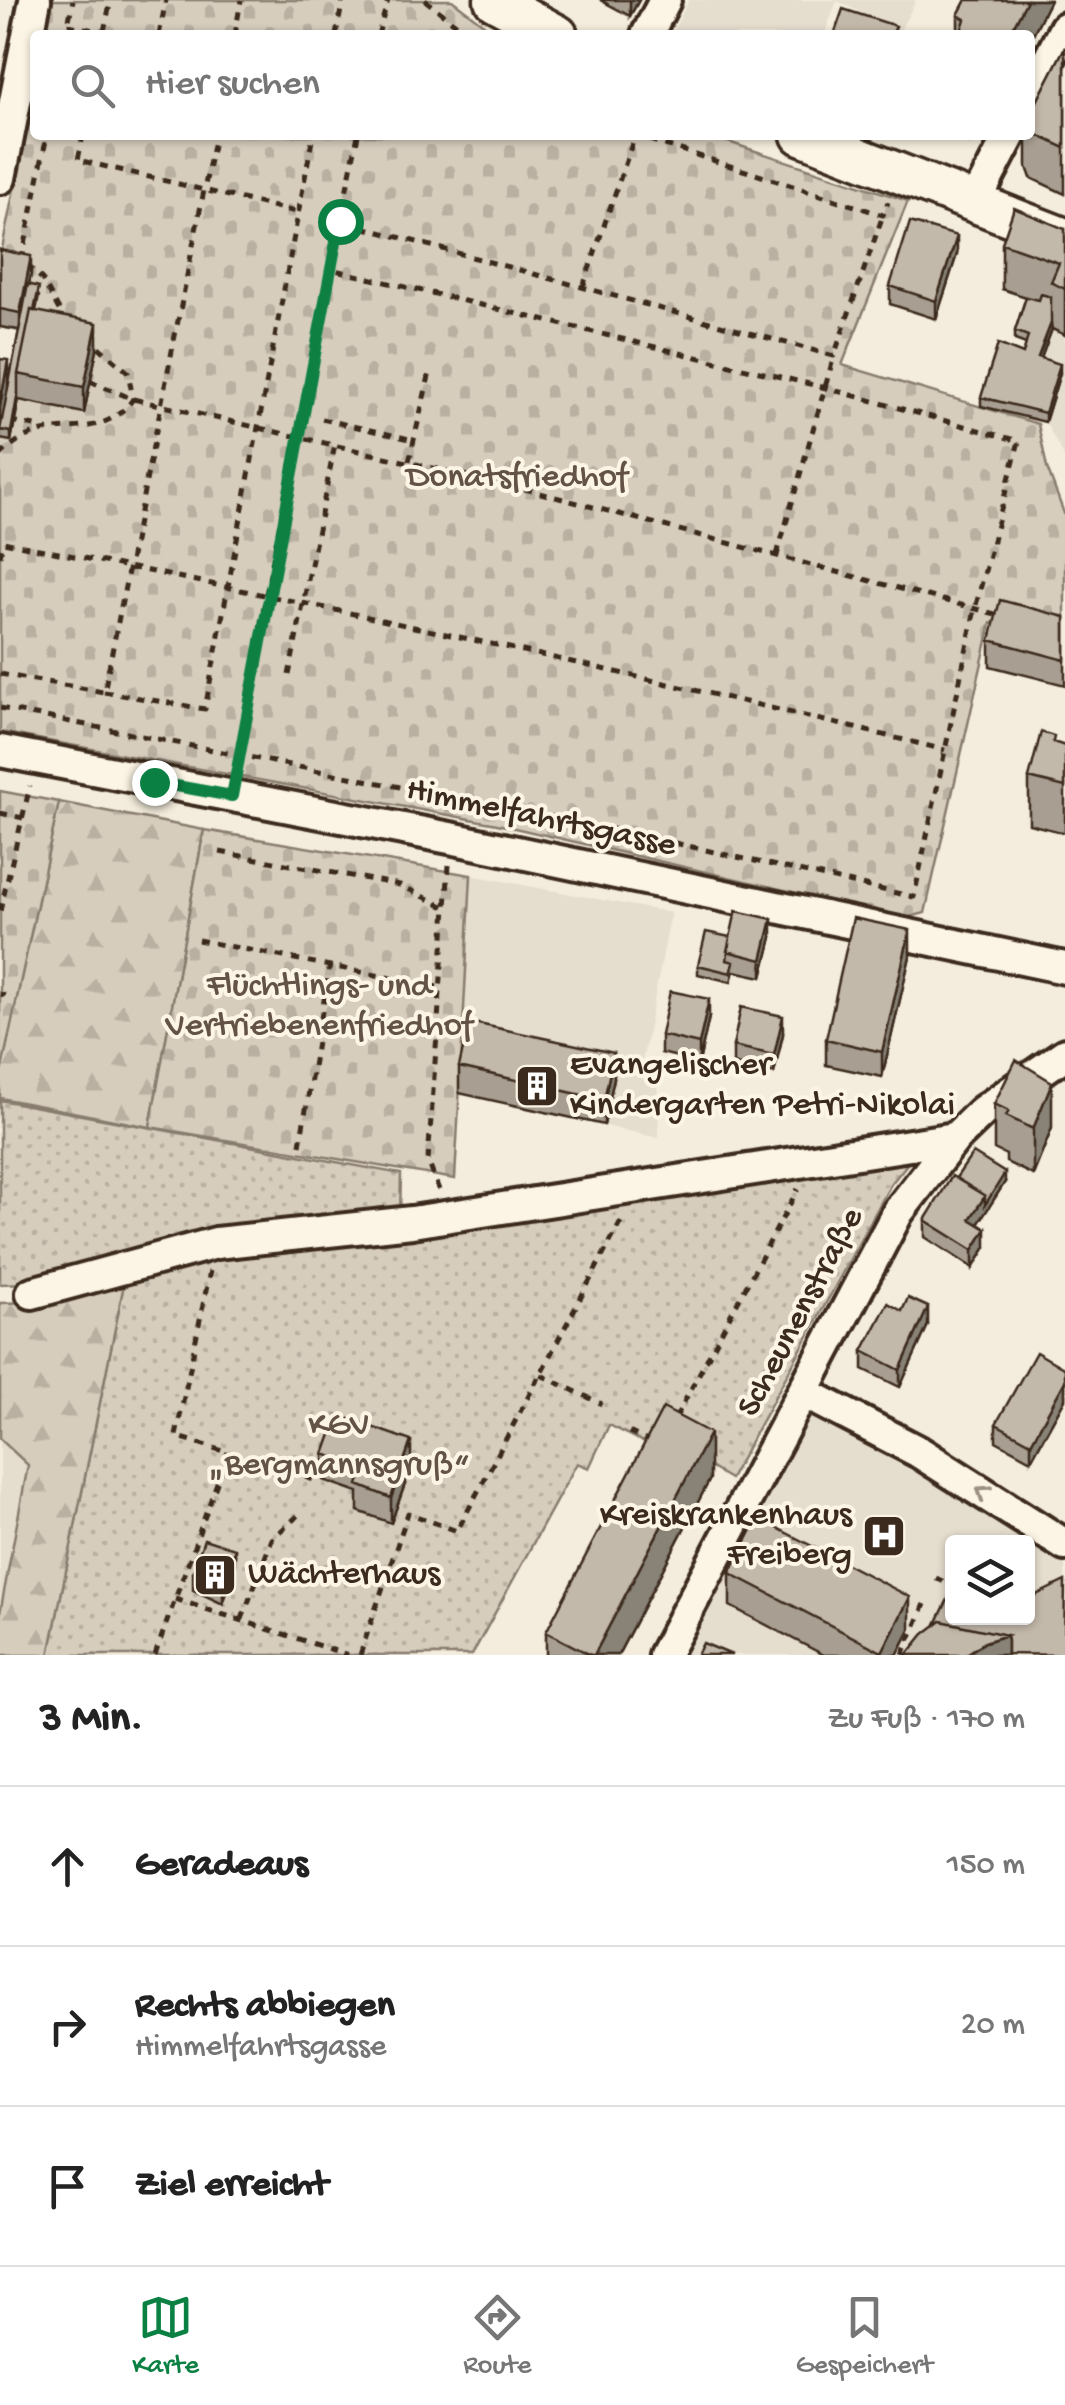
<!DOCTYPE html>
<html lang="de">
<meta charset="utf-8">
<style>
:root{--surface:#fff;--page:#f2f2f2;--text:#222;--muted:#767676;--line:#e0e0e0;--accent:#0b8043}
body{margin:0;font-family:"Gochi Hand",sans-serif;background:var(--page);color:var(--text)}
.controls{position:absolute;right:30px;bottom:30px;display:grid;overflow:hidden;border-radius:10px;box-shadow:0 2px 8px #0004}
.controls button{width:90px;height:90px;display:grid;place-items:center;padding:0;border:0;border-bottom:2px solid var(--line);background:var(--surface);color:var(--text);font:50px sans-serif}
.stop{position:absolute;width:30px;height:30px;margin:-22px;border:8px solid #0b8043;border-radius:50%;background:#fff}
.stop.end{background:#0b8043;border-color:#fff;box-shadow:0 2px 10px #0008}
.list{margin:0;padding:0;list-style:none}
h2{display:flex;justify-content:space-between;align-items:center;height:130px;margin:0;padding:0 40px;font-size:42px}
h2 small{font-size:32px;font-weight:400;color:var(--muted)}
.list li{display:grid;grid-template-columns:65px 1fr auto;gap:30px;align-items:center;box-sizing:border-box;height:160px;padding:0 40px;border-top:2px solid var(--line)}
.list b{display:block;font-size:38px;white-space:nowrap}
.list p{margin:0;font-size:32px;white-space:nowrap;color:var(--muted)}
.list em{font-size:32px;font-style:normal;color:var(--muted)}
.icon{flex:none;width:55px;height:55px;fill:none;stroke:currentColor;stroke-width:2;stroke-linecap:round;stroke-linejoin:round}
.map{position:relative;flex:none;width:1065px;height:1655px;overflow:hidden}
.search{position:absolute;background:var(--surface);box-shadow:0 2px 8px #0004;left:30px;right:30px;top:30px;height:110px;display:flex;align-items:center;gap:25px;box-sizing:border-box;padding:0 35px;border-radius:10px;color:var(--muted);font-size:38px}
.sheet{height:610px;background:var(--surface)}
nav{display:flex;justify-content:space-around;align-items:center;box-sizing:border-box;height:140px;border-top:2px solid var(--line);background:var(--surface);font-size:28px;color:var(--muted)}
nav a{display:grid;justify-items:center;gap:5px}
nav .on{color:var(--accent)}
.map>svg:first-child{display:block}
</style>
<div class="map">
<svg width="1065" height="1655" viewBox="0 0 1065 1655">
<defs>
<pattern id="grass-dots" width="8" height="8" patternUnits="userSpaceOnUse" patternTransform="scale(2.5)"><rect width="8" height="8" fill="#d6cdbd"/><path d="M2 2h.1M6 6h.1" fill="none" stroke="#b9b0a2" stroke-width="1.8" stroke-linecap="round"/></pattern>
<pattern id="forest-firs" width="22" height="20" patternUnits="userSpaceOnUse" patternTransform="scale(2.5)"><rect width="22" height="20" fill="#d6cdbd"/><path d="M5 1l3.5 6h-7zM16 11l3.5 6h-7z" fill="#b9b0a2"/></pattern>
<pattern id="cemetery-stones" width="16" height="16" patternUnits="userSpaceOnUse" patternTransform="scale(2.5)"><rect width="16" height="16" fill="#d6cdbd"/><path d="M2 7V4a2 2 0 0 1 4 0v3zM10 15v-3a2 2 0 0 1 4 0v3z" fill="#b9b0a2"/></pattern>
</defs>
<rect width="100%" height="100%" fill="#f4eddd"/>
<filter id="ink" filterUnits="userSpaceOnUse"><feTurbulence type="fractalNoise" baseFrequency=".01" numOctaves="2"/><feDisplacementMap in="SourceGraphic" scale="20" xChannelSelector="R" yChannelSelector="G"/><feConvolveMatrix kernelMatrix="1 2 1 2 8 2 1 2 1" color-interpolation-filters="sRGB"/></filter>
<g filter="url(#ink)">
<!-- built -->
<path fill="#e5ddce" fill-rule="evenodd" d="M689,0H914L915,2L900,31L837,1L824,35H671Z
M1053,265L1065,270V458L1045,422L1007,412Z
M471,875L671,913L642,1062L657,1075L659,1138L459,1093Z
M804,1412L1018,1529L1065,1561V1655H677ZM952,1542H1028V1618H952Z
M0,1439L28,1465L0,1613Z"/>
<!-- grass -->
<path fill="url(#grass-dots)" stroke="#887c6e" stroke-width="2.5" d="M0,1100L401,1174L400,1217L31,1283L0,1284Z
M916,1153L891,1184L730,1479L668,1442L663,1452L609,1425L589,1468L577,1463L472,1655H49L126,1274L160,1265Z"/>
<!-- forest -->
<path fill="url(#forest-firs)" stroke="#887c6e" stroke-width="2.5" d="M59,802L204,830L150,1127L0,1098V1077Z
M126,1274L49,1655H0V1613L28,1465L0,1439V1303L35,1302Z"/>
<!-- cemetery -->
<path fill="url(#cemetery-stones)" stroke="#887c6e" stroke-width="2.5" d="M51,0H452L498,35H45Z
M35,83V135H707L908,201L842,365L1038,424L1047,468L1065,516V641L991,623L925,913L906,918L497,824L0,732V392L8,393L20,331L0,327V259Z
M0,791L59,802L0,1077Z
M204,830L471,875L455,1179L150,1127Z"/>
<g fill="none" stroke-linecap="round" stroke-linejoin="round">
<!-- minor casing -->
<g stroke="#3b2a1e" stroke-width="38">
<path id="minor" d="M647,35L665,0
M1030,96L1065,28
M0,178L35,0
M976,200L1010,135
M0,751L455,839L1065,968
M32,1293L216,1243L412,1222L955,1138
M803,1392L919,1452L1065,1545
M664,1655L898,1212L955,1138L983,1111L1065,1054"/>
</g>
<!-- major casing -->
<g stroke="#3b2a1e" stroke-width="45">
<path id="major" d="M494,0L558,35
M801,135L1065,238"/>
</g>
<!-- path -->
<path stroke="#3b2a1e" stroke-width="5" stroke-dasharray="8 8" stroke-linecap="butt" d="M425,0L470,35
M68,25L121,35
M104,31L111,0
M66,35L73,0
M159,35L166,0
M235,35L241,0
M336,35L343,0
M378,35L388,0
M83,135L78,160L296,212
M358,135L340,221L834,356L883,215
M634,135L883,215L888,202
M22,260L47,135
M27,265L42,279L65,321
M583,287L635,135
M90,381L133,399L529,490L999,615
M322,419L414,440
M11,421L39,427
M0,456C48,405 94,451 133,399L128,372L94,343
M409,461L430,372
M777,555L834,356
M0,556L3,542C319,604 632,673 945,750
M0,674L104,692L215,135
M289,675L335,444
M104,692L205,709L313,135
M0,708L608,828L914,897L975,609L1019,441L826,388L331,269
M238,769L266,596L340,221
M0,813L23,818
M220,852L400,885L445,907
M0,911L30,786
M198,940L437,987
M0,994L5,995
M300,1145L330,964
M439,1190L428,1161L449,865
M210,1271L176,1436L317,1481
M541,1375L602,1404
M676,1417L798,1189
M629,1432L649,1442
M936,1578L952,1586
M175,1599L348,1655
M242,1619L272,1539L302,1512
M155,1655L228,1452
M360,1655L408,1513L457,1531L624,1216
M903,1655L925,1604"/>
<!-- minor -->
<use href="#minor" stroke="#fcf5e5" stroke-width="30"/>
<!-- major -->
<use href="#major" stroke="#fcf5e5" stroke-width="38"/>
</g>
<!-- wall -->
<path fill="#a89f92" stroke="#3b2a1e" stroke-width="2.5" d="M600,0H639L630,16Z
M966,0H1050L1030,40V35H958V15Z
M1065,47V194L1031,178L1027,167V135H1030V115Z
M945,135H981L979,139L969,143Z
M1065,229V335L1052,329L1041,358L1060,373L1045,422L981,406V397L1023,354L1026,344L1015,340V331L1026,297L1002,289V243Z
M0,250L31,274L29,284L39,296L36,311L97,349L84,413L19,400L11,441L0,439V359L8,386L19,330L0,327Z
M957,254L936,319L890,304V286Z
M1065,617V685L990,666V640Z
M1065,746V833L1029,824V778Z
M730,937H772L762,977L734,971L731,982L698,974V965Z
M910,956L882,1077L826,1065V1039Z
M709,1017L699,1062L661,1053V1035Z
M783,1034L774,1073L733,1064V1046Z
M459,1067L614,1078L604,1125L459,1093Z
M994,1104L1052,1128L1033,1175L1006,1162V1155L994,1149Z
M956,1178L1005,1182L978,1224L986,1247L973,1268L925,1237V1220Z
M902,1311L928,1325L900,1387L863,1369V1351Z
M1065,1369V1399L1031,1460L996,1441V1424Z
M324,1454L411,1467L391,1523L358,1511V1492L324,1480Z
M710,1479L618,1655H546V1632Z
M235,1567L223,1604L193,1590V1572Z
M730,1573L910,1630L897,1655H824L730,1606Z"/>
<!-- shaded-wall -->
<path fill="#888277" stroke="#3b2a1e" stroke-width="2.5" d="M630,0H639L630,16Z
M1027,0H1050L1030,40V35H1009Z
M969,135H981L979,139L969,143Z
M957,236V254L936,319V301Z
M31,256V274L20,331V313Z
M97,323V349L84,413V387Z
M1051,323L1052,329L1038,366V357Z
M8,360V394L0,430V439V406Z
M1060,364V373L1045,422V413Z
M18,392V400L11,441V432Z
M772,919V937L762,977V960Z
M910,930V956L882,1077V1052Z
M709,999V1017L699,1062V1044Z
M783,1016V1034L774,1073V1055Z
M614,1053V1078L604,1125V1100Z
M1052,1082V1128L1033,1175V1129Z
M1005,1173V1182L970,1237V1219L985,1196Z
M986,1229V1247L973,1268V1250Z
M928,1307V1325L900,1387V1370Z
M1065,1381V1399L1031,1460V1443Z
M710,1433V1479L618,1655H594Z
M411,1441V1467L391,1523V1498Z
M235,1549V1567L223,1604V1586Z
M910,1597V1630L897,1655H882V1652Z
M1007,1635V1655H965L985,1642Z"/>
<!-- building -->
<path fill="#c3b9aa" stroke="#3b2a1e" stroke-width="2.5" d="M966,0H1027L1009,35H960L965,19L958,15Z
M843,9L896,26L892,35H834Z
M1065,47V148L1031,132L1030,130V115Z
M1014,208L1065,229V289L1051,282L1059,263L1002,243Z
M910,222L957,236L936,301L890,286Z
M0,250L31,256L20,313L0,309Z
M28,284L39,287L34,311L31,310L18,374V392L11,432L0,430Z
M1041,294L1051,297V323L1038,357L1060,364L1045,413L981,397L998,344L1023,354L1028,336L1015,331L1026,297L1039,300Z
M31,310L97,323L84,387L18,374Z
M0,359L8,360L0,406Z
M1000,600L1065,617V660L990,640Z
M1041,732L1054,736L1053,742L1065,746V787L1029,778Z
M736,911L772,919L762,960L727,951Z
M853,918L910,930L882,1052L826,1039Z
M706,932L730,937L727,960L734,962L731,973L698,965Z
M670,991L709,999L699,1044L661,1035Z
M741,1007L783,1016L774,1055L733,1046Z
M469,1022L614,1053L604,1100L459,1067Z
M1016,1060L1052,1082L1033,1129L1006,1116L1009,1111L994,1104Z
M973,1153L1005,1173L985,1205V1196L956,1178Z
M952,1176L985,1196L970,1219L986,1229L973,1250L925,1220Z
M908,1298L928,1307L900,1370L863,1351L888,1303L902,1311Z
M1036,1352L1065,1369V1381L1031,1443L996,1424Z
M663,1408L710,1433L594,1655H591L546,1632Z
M338,1415L411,1441L391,1498L358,1485L364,1468L324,1454Z
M758,1518L910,1597L882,1652L730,1573Z
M204,1539L235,1549L223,1586L193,1572Z
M1065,1581L1064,1655L1007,1654V1635L941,1621L935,1626L952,1591V1618H1028V1599Z
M941,1621L1007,1635L985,1642L965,1655H907L924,1634Z
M703,1643L732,1655H697Z"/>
<!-- one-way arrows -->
<defs><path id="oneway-chevron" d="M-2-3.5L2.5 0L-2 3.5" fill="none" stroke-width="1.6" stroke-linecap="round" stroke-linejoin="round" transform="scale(2.5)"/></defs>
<use stroke="#9c9082" href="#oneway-chevron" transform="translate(983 1492) rotate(-147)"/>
</g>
<g fill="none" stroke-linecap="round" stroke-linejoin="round" filter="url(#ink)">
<!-- route -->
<path stroke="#0b8043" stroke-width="12" d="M154,782L232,796L340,221"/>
</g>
<!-- icons -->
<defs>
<g id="building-square" transform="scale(2.25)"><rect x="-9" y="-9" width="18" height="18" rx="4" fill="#3b2a1e" stroke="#fcf5e5"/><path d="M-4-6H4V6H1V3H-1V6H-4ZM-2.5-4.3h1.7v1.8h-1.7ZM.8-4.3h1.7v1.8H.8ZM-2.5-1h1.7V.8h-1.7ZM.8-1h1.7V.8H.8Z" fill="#fff"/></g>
<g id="hospital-square" transform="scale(2.25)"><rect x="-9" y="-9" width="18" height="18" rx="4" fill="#3b2a1e" stroke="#fcf5e5"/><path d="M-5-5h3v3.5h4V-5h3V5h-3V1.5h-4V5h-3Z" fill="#fff"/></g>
</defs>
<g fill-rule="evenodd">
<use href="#building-square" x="537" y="1086"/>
<use href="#hospital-square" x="884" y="1536"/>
<use href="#building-square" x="215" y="1575"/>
</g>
<g text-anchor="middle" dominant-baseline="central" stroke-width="8" stroke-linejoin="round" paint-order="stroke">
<!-- park labels -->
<g font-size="35" fill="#625346" stroke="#fcf5e5">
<text x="517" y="478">Donatsfriedhof</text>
<text x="319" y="987">Flüchtlings- und<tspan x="319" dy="40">Vertriebenenfriedhof</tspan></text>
<text x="339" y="1426">KGV<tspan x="339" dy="40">„Bergmannsgruß“</tspan></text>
</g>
<!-- street labels -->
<g font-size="35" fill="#3b2a1e" stroke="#fcf5e5">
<text transform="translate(541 819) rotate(12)">Himmelfahrtsgasse</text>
<text transform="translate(802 1313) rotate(-62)">Scheunenstraße</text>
</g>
<!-- poi labels -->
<g font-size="35" fill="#3b2a1e" stroke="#fcf5e5" text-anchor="start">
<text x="570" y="1066">Evangelischer<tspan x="570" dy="40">Kindergarten Petri-Nikolai</tspan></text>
<text x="852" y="1516" text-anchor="end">Kreiskrankenhaus<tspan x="852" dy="40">Freiberg</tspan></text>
<text x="248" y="1575">Wächterhaus</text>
</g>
</g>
</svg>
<div class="controls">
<button><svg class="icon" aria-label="layers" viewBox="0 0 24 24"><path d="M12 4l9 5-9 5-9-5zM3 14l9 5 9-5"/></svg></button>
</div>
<div class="stop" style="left:340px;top:221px"></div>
<div class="stop end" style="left:154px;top:782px"></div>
<div class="search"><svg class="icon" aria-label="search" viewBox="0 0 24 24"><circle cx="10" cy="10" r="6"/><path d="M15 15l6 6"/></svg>Hier suchen</div>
</div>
<section class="sheet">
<h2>3 Min.<small>Zu Fuß · 170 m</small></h2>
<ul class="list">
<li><svg class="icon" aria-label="ahead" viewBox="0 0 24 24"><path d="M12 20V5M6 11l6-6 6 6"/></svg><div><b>Geradeaus</b></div><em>150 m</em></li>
<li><svg class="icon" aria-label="right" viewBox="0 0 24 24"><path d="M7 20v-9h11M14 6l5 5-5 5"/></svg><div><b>Rechts abbiegen</b><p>Himmelfahrtsgasse</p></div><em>20 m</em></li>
<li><svg class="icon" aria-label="arrive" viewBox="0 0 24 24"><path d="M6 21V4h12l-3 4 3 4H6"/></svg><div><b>Ziel erreicht</b></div></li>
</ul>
</section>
<nav>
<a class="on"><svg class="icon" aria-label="map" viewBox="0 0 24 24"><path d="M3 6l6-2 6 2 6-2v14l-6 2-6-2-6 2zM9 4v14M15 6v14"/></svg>Karte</a>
<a><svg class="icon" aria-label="directions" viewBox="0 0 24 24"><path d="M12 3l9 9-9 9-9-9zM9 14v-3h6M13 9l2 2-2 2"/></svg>Route</a>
<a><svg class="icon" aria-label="saved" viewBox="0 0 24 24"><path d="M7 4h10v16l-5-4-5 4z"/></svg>Gespeichert</a>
</nav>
